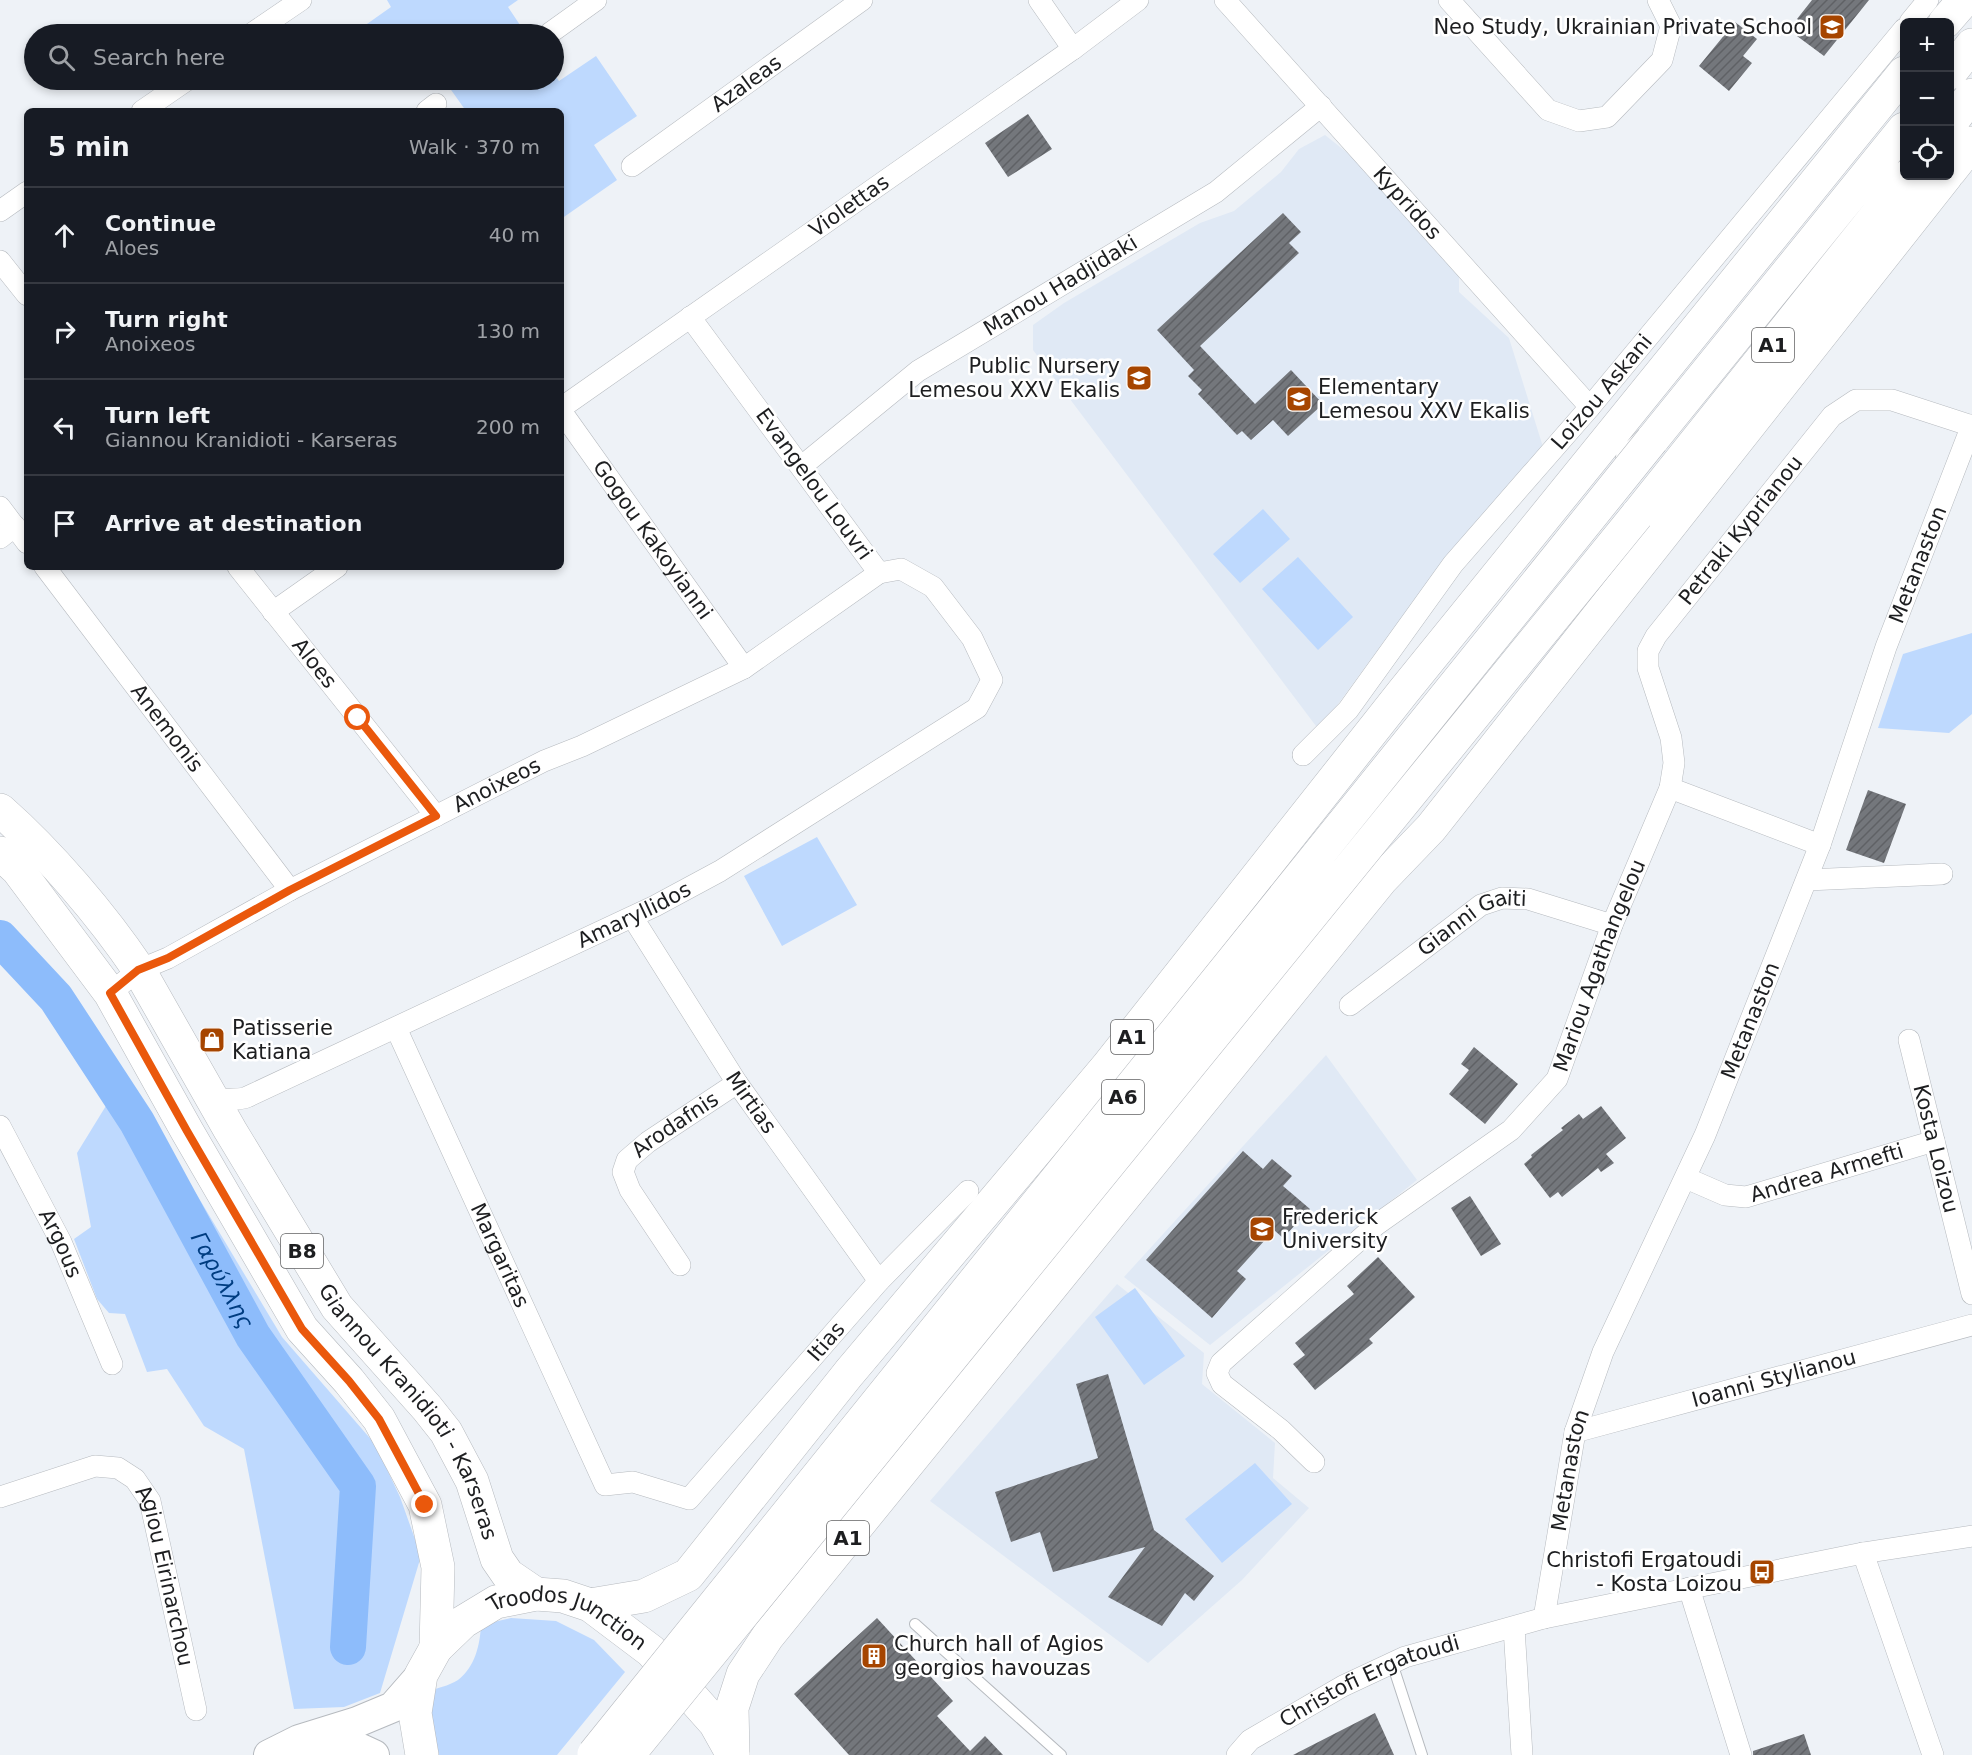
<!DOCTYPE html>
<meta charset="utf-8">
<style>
:root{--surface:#171b24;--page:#242831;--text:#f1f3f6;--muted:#9ea1a6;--line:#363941}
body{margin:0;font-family:"DejaVu Sans",sans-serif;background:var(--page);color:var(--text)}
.controls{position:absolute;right:18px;top:18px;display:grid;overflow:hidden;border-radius:9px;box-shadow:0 3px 9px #0003}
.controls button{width:54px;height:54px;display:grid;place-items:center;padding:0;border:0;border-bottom:2px solid var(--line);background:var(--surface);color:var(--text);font:30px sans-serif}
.stop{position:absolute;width:18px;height:18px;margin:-14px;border:4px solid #ea580c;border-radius:50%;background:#fff}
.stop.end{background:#ea580c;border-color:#fff;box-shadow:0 2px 6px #0008}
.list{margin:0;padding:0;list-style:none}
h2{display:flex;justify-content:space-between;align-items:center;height:78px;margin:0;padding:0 24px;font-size:26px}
h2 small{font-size:20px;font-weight:400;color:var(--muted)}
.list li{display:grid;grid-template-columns:39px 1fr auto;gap:18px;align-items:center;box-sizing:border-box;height:96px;padding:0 24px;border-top:2px solid var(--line)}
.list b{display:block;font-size:22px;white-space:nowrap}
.list p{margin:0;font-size:20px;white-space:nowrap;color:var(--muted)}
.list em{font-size:20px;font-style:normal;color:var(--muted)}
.icon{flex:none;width:33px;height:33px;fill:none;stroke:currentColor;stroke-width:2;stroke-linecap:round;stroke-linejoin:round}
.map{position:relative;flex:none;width:1972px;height:1755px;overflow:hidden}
.search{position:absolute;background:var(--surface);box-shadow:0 3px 9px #0003;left:24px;top:24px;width:540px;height:66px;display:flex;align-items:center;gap:15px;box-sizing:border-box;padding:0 21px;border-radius:33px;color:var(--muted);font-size:22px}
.panel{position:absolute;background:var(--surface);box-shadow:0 3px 9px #0003;left:24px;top:108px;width:540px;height:462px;border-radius:9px}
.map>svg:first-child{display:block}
</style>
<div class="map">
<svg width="1972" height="1755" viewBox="0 0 1972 1755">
<defs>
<pattern id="building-hatch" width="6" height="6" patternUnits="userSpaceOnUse" patternTransform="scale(1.5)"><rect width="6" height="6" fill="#74777c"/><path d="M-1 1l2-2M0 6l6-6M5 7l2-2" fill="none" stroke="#5f6165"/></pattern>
</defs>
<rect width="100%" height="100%" fill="#eef2f7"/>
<!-- built -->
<path fill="#e0e9f5" d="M1325,135L1350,155L1459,272V292L1509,338L1543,447L1447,555L1319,730L1033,350V325L1064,303L1200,223L1234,211L1281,172L1299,149Z
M1326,1055L1417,1180L1210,1345L1124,1277Z
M1117,1284L1204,1353L1202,1384L1275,1443L1273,1478L1309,1508L1242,1580L1148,1663L930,1501Z"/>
<!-- green -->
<path fill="#bed9fe" d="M387,0H518L508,7L526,34H359L357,31L391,7Z
M596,56L637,116L594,145L617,180L561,219V111H466L444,80H554V74L559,81Z
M1263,509L1290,539L1240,583L1213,554Z
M1298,557L1353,617L1318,650L1262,589Z
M1972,633V714L1949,733L1878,728L1903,654Z
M817,837L857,905L782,946L744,876Z
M120,1083L197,1195L282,1337L375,1444L400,1497L421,1556L380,1693L344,1707L294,1709L244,1449L204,1426L167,1369L147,1372L125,1314L109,1313L97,1299L74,1239L91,1227L77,1153Z
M1135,1288L1185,1356L1144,1385L1095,1317Z
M1255,1463L1292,1504L1222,1563L1185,1519Z
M511,1618L556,1621L594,1640L625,1672L557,1755H429L427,1692C436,1688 449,1686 458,1680C475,1667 480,1645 481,1625Z"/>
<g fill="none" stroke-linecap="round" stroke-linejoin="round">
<!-- river -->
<path stroke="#8dbcfb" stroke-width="36" id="s1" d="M0,938L56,998L137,1122L253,1336L358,1486L348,1647"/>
</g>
<!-- building -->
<path fill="url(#building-hatch)" d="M1812,0H1869L1824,56L1797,36L1806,26L1797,19Z
M1735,22L1757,39L1743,56L1752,63L1729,91L1699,66Z
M1028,114L1052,149L1008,177L985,143Z
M1283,213L1301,232L1289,243L1299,253L1200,346L1255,404L1291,370L1323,404L1288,436L1273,420L1251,440L1242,431L1237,435L1198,394L1202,390L1188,376L1194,370L1157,330Z
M1868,790L1906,804L1884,863L1846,850Z
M1474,1047L1518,1084L1485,1124L1449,1094L1469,1070L1461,1064Z
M1601,1106L1626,1138L1606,1154L1614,1163L1601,1172L1598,1168L1562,1197L1558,1192L1550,1198L1524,1164L1532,1157L1531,1155L1563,1130L1561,1128L1579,1114L1583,1119Z
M1243,1151L1263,1169L1272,1159L1292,1176L1283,1186L1310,1209L1283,1238L1274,1230L1237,1271L1246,1279L1212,1318L1146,1260Z
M1470,1196L1501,1244L1481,1256L1451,1208Z
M1378,1257L1415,1297L1369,1339L1373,1343L1315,1390L1293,1364L1305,1355L1295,1343L1354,1294L1347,1286Z
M1108,1374L1154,1530L1214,1576L1194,1601L1185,1593L1162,1626L1108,1597L1145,1547L1053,1572L1040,1532L1011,1542L995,1492L1098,1458L1076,1384Z
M877,1618L953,1701L937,1716L970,1751L985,1736L1003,1755H849L794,1694Z
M1375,1713L1394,1755H1293Z
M1804,1734L1811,1755H1753V1751Z"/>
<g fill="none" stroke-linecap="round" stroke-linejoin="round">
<!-- service casing -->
<g stroke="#b6babf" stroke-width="12">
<path id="service" d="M915,1624L1061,1755
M1392,1663L1422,1755"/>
</g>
<!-- minor casing -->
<g stroke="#b6babf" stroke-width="22">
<g id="minor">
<path d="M1039,0L1073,49"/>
<path id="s2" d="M1225,0L1590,407"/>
<path d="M1449,0L1548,110L1579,121L1607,117L1662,60L1671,26L1658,0"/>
<path d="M1910,22L1928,0"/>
<path d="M550,33L596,0"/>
<path d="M251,34L301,0"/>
<path d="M142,111L187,80"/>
<path d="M427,111L436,104"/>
<path id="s3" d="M632,166L862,0"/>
<path d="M0,211L27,192"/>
<path d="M0,261L27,295"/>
<path id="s4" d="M561,408L1073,49L1138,0"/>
<path id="s5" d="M561,411L744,668"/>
<path id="s6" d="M802,466L918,371L1216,192L1321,106"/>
<path d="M0,507L27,543"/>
<path d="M0,538L15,526"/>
<path id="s7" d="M45,567L290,890"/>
<path id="s8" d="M238,567L436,816"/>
<path d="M273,612L337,567"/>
<path id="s9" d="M1303,755L1348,710L1453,564L1590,407L1904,29"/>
<path d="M1670,788L1820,845"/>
<path d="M1807,880L1942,874"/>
<path id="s10" d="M633,918L737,1083L879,1281"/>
<path id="s11" d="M110,993L139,970L168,958L290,890L544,761L582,746L744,668L879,573"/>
<path id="s12" d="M1350,1005L1481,905L1502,898L1528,899L1612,925"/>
<path id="s13" d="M396,1028L605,1485L633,1482L689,1499L879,1281L968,1191"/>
<path id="s14" d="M1909,1040L1972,1294"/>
<path id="s15" d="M213,1100C223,1098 239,1101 247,1097L655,906L720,871L977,708L992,680L972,638L933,587L901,569L879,573L690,317"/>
<path id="s16" d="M0,1126L61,1242L112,1364"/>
<path id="s17" d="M1686,1178L1725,1195L1746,1197L1934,1141"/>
<path id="s18" d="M680,1265L630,1190L623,1172L627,1160L648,1142L737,1083"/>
<path id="s19" d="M1575,1432L1972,1325"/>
<path id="s20" d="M1314,1462L1281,1430L1222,1384L1217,1373L1221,1363L1376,1225L1511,1130L1557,1079L1612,925L1670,788L1674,763L1671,738L1648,668V651L1656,636L1832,416L1856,400H1892L1972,426"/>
<path id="s21" d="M0,1497L95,1466L118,1468L135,1479L150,1501L196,1710"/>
<path d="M1863,1553L1933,1755"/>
<path d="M1689,1588L1741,1755"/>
<path id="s22" d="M1544,1618L1575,1432L1603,1352L1705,1135L1820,845L1886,647L1972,425"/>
<path d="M1514,1628L1522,1755"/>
<path id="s23" d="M1237,1755L1250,1740L1343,1686L1405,1657L1544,1618L1863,1553L1972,1536"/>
</g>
</g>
<!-- secondary casing -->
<g stroke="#b6babf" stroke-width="32">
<path id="secondary" d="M308,1741L361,1749L374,1755
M269,1755L299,1740L357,1722L393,1707L421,1675"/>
</g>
<!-- primary casing -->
<g stroke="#b6babf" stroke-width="34">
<g id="primary">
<path id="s24" d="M0,810C50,854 102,915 139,970L230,1130L337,1307L427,1408L446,1432L472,1481L497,1559L508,1575L536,1594"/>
<path d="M0,853L18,870L110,993L187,1131L302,1329L349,1381L379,1419L425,1505L438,1567L436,1648"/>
<path id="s25" d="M422,1755L415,1713L421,1675L436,1648L463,1622L496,1602L536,1594L563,1596L590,1605L651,1651L715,1723L733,1755"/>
</g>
</g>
<!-- trunk casing -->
<g stroke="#b6babf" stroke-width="34">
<path id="trunk" d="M1945,22L1964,0
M1950,73L1972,45
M1950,124L1972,95
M1950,171L1972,143
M1632,460L1652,440L1904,129
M1624,539L1637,515L1908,176
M590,1605L644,1596L688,1575L849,1373L1107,1067L1403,692L1904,73
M733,1753L732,1708L743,1674L768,1636L1381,880L1431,828L1946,176"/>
</g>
<!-- service -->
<use href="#service" stroke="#fff" stroke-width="10"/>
<!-- minor -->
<use href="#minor" stroke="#fff" stroke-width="21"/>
<!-- secondary -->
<use href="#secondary" stroke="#fff" stroke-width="30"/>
<!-- primary -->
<use href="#primary" stroke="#fff" stroke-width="33"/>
<!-- trunk -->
<use href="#trunk" stroke="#fff" stroke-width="33"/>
<!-- motorway-bridge casing -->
<g stroke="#b6babf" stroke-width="34" stroke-linecap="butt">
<path id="motorway-bridge" d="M594,1754L1652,440
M628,1755L1637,515"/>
</g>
<!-- motorway-bridge -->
<use href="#motorway-bridge" stroke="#fff" stroke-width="33"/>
</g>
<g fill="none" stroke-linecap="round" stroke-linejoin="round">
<!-- route -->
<path stroke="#ea580c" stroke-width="8" d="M358,718L436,816L290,890L168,958L138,970L110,993L187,1131L302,1329L349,1381L379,1419L425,1505"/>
</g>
<!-- icons -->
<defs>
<g id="school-square" transform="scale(1.35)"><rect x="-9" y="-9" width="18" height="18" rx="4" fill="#a64500" stroke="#fff"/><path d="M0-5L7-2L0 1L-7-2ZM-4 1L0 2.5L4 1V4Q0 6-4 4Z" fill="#fff"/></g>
<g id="shop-square" transform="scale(1.35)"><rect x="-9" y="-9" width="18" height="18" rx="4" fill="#a64500" stroke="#fff"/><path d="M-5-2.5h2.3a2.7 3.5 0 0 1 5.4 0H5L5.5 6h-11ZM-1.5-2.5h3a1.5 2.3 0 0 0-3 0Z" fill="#fff"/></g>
<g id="university-square" transform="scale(1.35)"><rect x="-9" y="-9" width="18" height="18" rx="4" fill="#a64500" stroke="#fff"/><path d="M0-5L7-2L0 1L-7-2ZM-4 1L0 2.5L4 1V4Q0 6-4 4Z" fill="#fff"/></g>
<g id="bus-square" transform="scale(1.35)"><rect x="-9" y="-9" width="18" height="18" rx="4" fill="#a64500" stroke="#fff"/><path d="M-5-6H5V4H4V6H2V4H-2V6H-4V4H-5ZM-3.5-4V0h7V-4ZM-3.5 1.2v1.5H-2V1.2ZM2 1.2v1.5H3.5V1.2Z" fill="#fff"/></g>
<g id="building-square" transform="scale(1.35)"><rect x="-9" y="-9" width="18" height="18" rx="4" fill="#a64500" stroke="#fff"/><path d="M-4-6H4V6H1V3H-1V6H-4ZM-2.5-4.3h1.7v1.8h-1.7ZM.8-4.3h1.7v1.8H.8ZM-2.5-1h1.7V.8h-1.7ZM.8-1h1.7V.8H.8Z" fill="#fff"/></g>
</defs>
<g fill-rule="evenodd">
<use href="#school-square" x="1832" y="27"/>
<use href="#school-square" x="1139" y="378"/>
<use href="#school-square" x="1299" y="399"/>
<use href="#shop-square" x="212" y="1040"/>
<use href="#university-square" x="1262" y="1229"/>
<use href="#bus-square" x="1762" y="1572"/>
<use href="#building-square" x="874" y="1656"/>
</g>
<g text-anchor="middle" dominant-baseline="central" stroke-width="5" stroke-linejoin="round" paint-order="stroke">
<!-- shield labels -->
<g fill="#fff" stroke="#616263" stroke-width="1.5">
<rect x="1752" y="328" width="42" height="34" rx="4.5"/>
<rect x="1111" y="1020" width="42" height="34" rx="4.5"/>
<rect x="1102" y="1080" width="42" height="34" rx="4.5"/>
<rect x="281" y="1234" width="42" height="34" rx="4.5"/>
<rect x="827" y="1521" width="42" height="34" rx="4.5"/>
</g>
<g font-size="20" font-weight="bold" fill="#1d1e20">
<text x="1773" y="345">A1</text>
<text x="1132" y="1037">A1</text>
<text x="1123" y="1097">A6</text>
<text x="302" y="1251">B8</text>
<text x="848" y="1538">A1</text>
</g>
<!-- poi labels -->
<g font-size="21" fill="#1d1e20" stroke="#fff" text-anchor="start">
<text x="1812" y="27" text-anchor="end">Neo Study, Ukrainian Private School</text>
<text x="1120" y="366" text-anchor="end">Public Nursery<tspan x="1120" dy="24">Lemesou XXV Ekalis</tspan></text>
<text x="1318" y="387">Elementary<tspan x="1318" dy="24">Lemesou XXV Ekalis</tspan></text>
<text x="232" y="1028">Patisserie<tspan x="232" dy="24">Katiana</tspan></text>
<text x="1282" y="1217">Frederick<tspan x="1282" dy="24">University</tspan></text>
<text x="1742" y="1560" text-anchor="end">Christofi Ergatoudi<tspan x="1742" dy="24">- Kosta Loizou</tspan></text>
<text x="894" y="1644">Church hall of Agios<tspan x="894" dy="24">georgios havouzas</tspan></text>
</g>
<!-- street labels -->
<g font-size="21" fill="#1d1e20" stroke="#fff">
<text stroke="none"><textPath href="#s3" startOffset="141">Azaleas</textPath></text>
<text stroke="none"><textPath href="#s2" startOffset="273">Kypridos</textPath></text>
<text stroke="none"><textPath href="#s4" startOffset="352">Violettas</textPath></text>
<text stroke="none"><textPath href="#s6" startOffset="316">Manou Hadjidaki</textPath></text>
<text stroke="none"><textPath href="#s9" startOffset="471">Loizou Askani</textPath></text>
<text transform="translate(814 484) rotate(54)">Evangelou Louvri</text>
<text stroke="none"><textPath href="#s20" startOffset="1191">Petraki Kyprianou</textPath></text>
<text stroke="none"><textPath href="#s5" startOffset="158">Gogou Kakoyianni</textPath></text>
<text stroke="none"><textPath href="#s22" startOffset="1122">Metanaston</textPath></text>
<text stroke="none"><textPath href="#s8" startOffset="123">Aloes</textPath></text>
<text stroke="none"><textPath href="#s7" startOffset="202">Anemonis</textPath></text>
<text stroke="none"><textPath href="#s11" startOffset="440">Anoixeos</textPath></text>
<text stroke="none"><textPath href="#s15" startOffset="462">Amaryllidos</textPath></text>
<text stroke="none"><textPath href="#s12" startOffset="150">Gianni Gaiti</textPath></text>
<text stroke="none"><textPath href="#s20" startOffset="706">Mariou Agathangelou</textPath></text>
<text stroke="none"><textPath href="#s22" startOffset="636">Metanaston</textPath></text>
<text stroke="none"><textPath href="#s10" startOffset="219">Mirtias</textPath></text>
<text stroke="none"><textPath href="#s18" startOffset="182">Arodafnis</textPath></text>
<text stroke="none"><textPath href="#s14" startOffset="112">Kosta Loizou</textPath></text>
<text stroke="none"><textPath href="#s17" startOffset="148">Andrea Armefti</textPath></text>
<text stroke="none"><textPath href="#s16" startOffset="132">Argous</textPath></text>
<text stroke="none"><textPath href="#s13" startOffset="250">Margaritas</textPath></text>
<text stroke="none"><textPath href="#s13" startOffset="798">Itias</textPath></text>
<text stroke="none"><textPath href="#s19" startOffset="206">Ioanni Stylianou</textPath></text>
<text stroke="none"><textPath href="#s24" startOffset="732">Giannou Kranidioti - Karseras</textPath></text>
<text stroke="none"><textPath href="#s22" startOffset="150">Metanaston</textPath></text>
<text stroke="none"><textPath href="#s21" startOffset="246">Agiou Eirinarchou</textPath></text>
<text stroke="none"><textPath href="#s25" startOffset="266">Troodos Junction</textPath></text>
<text stroke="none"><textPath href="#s23" startOffset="154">Christofi Ergatoudi</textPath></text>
</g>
<!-- water labels -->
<g font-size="22" font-style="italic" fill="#003d81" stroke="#fff">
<text stroke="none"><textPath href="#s1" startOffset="410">Γαρύλλης</textPath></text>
</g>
</g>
</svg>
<div class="controls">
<button>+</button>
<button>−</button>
<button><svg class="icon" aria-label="locate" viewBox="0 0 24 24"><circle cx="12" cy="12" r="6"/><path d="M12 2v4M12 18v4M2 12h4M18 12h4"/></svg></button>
</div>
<div class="stop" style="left:358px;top:718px"></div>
<div class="stop end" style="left:425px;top:1505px"></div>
<div class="search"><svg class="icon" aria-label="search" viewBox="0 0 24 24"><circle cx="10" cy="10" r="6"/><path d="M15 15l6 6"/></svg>Search here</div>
<section class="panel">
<h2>5 min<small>Walk · 370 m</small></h2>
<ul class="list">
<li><svg class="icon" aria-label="ahead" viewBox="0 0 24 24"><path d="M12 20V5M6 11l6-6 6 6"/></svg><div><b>Continue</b><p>Aloes</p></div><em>40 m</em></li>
<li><svg class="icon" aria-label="right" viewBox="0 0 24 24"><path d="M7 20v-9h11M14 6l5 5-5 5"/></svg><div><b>Turn right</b><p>Anoixeos</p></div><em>130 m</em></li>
<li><svg class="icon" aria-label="left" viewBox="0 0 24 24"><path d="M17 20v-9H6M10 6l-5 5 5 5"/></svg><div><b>Turn left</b><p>Giannou Kranidioti - Karseras</p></div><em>200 m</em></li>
<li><svg class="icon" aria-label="arrive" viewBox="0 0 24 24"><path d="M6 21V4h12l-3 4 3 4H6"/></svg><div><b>Arrive at destination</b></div></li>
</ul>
</section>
</div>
